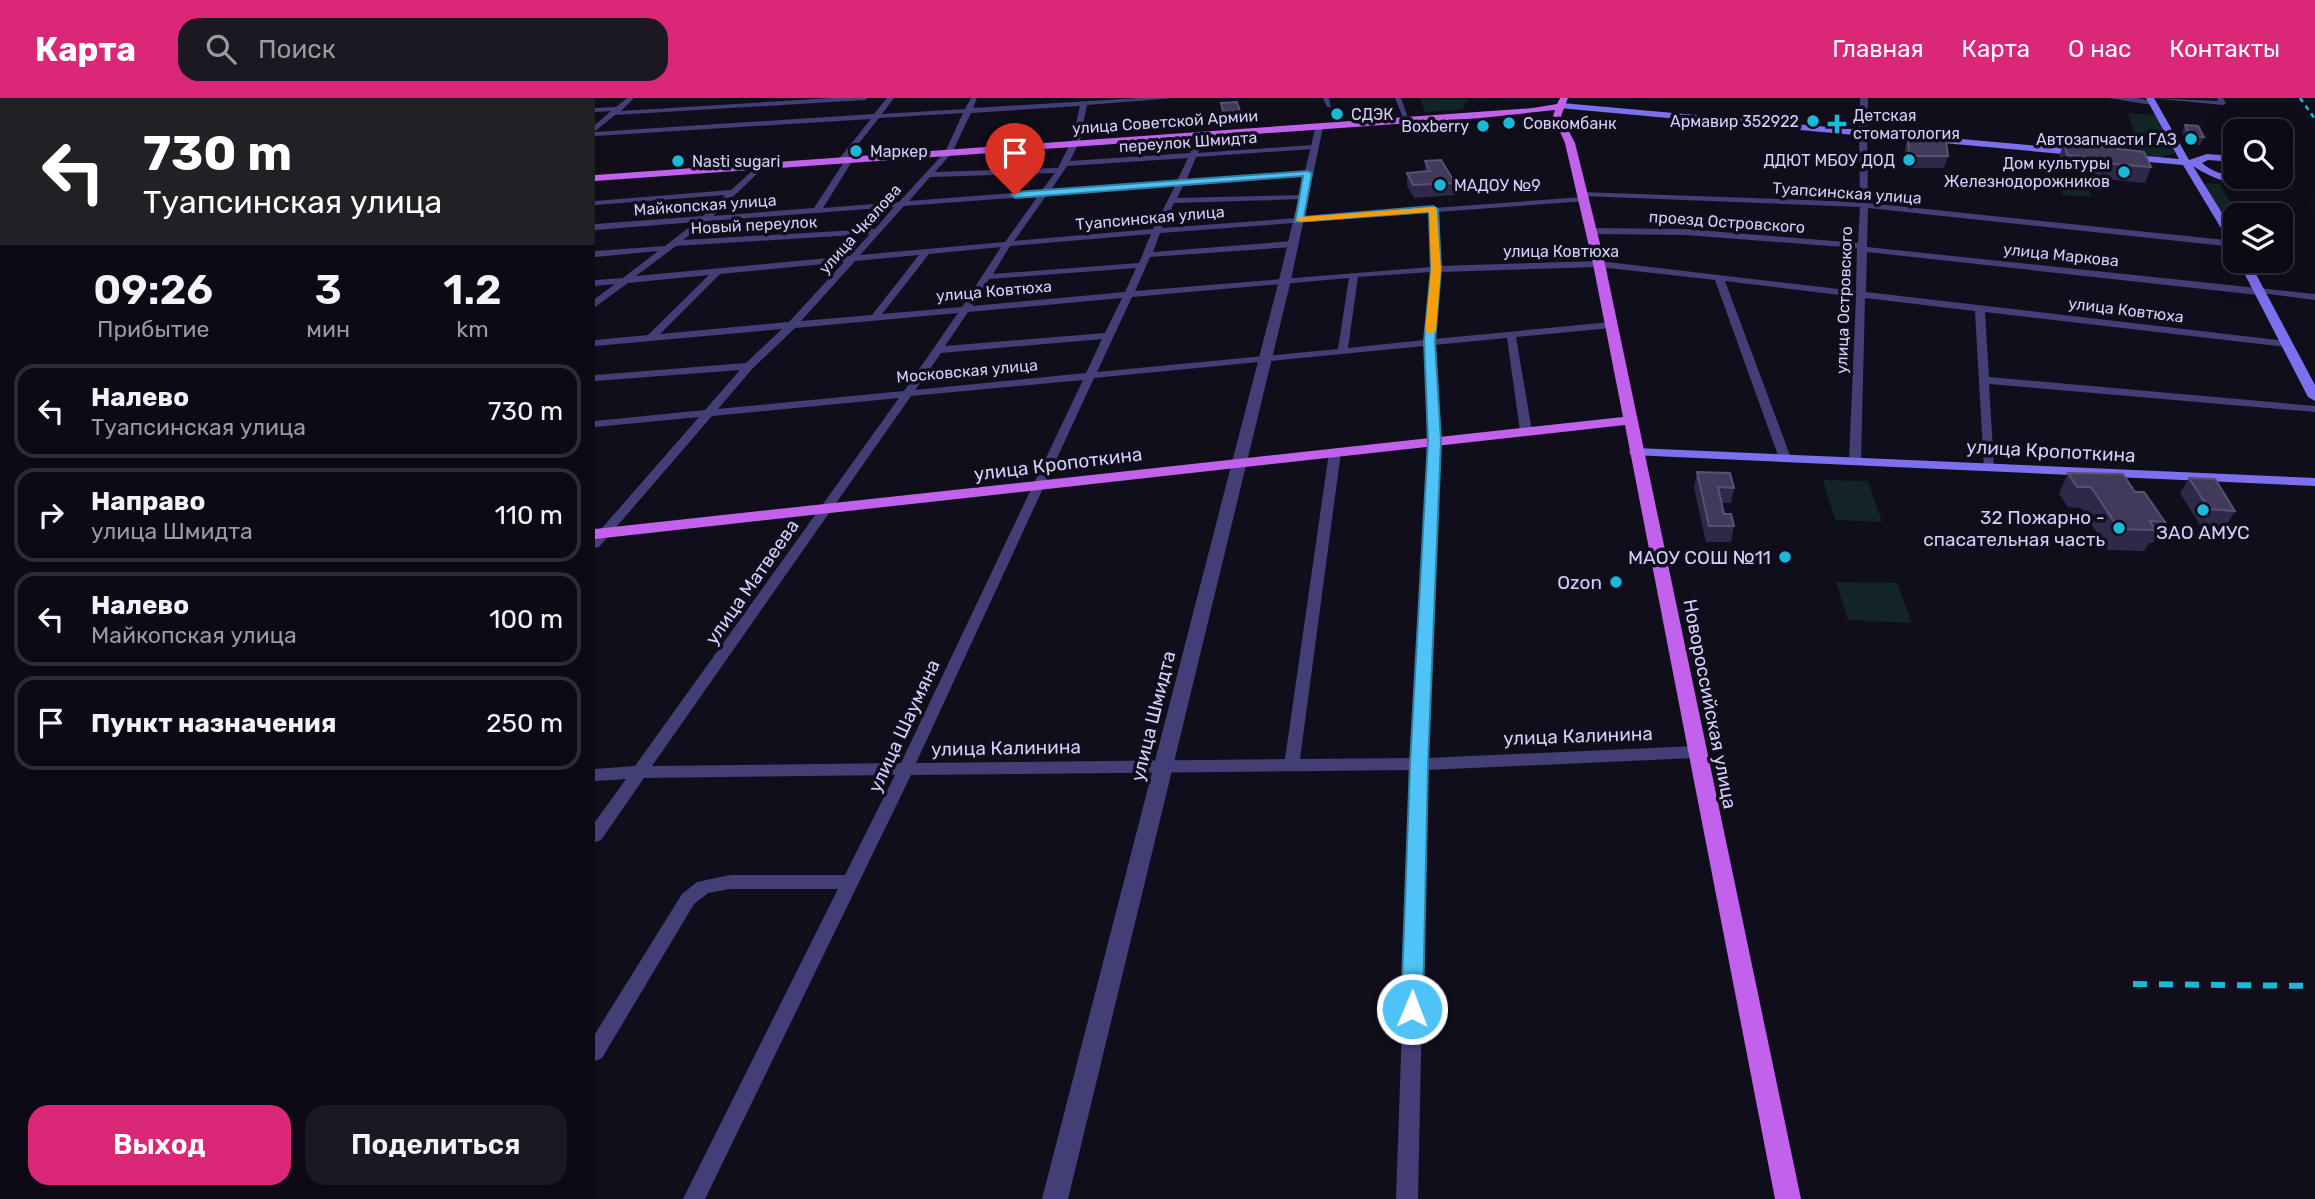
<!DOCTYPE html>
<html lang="ru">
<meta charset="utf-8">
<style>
:root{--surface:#0d0a15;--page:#1b1822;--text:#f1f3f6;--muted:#9a9aa0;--line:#2d2b34;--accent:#db2777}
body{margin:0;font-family:Rubik,sans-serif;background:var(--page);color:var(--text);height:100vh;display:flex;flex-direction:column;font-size:26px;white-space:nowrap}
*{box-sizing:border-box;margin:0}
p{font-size:23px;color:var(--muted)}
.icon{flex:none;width:38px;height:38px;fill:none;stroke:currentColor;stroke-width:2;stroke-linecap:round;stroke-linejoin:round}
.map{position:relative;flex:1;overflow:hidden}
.drawer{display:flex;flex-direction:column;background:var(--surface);width:595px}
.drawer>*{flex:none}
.banner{background:#202124;color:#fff;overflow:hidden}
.tools{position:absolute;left:1628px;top:21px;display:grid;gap:14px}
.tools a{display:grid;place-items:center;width:70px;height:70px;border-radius:14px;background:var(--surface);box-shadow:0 7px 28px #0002,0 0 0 2px var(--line);font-size:35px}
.pin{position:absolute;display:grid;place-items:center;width:60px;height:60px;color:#fff;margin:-72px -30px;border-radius:50% 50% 50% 0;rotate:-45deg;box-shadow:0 0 7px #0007}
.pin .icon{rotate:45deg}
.me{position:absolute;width:77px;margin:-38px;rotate:1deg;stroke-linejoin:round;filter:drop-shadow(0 0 5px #0008)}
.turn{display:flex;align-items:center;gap:24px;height:147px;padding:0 28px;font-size:32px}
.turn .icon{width:91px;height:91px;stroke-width:2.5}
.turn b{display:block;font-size:49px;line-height:60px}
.eta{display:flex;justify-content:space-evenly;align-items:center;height:119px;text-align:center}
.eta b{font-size:42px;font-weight:600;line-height:49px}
.button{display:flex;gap:14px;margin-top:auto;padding:14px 28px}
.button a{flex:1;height:80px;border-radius:21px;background:var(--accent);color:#fff;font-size:28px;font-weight:600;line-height:80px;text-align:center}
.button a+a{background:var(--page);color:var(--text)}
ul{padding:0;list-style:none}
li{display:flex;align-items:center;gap:21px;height:94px;margin:0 14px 10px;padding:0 14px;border:4px solid var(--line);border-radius:21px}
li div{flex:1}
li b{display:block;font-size:26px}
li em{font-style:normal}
header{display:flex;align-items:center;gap:42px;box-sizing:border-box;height:98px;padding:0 35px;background:var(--accent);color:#fff}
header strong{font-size:33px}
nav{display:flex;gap:38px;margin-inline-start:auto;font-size:24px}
.search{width:490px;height:63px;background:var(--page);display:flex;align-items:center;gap:18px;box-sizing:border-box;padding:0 24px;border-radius:21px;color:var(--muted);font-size:26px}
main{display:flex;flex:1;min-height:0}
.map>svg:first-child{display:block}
.green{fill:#122425}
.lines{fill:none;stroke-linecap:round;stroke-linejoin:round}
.minor{fill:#443e76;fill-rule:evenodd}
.tertiary{fill:#443e76;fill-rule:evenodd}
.secondary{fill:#7c70ee;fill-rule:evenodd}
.primary{fill:#c262ec;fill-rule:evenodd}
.rail-far1{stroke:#1ab9da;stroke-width:2.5;stroke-dasharray:5 4.5;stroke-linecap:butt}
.rail{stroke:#1ab9da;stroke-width:6;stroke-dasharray:14 12;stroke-linecap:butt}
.wall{fill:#302848}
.shaded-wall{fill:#1c162f}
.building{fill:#423a5b;stroke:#595174;stroke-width:2}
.route{fill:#4fc3f7;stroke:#337fa1;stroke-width:2}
.slow{fill:#f59e0b}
.poi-dot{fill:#1ab9da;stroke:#110e1c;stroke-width:2.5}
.labels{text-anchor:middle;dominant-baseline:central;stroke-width:7;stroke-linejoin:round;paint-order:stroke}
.far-poi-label{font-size:16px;fill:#d6cef9;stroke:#110e1c;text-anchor:start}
.far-street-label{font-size:16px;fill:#d6cef9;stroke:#110e1c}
.street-label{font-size:19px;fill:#d6cef9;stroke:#110e1c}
.poi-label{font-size:19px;fill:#d6cef9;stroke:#110e1c;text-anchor:end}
</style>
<header>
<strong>Карта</strong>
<div class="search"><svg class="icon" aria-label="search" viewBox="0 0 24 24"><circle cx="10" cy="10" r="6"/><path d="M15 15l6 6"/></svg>Поиск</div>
<nav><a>Главная</a><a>Карта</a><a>О нас</a><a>Контакты</a></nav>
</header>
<main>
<section class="drawer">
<div class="banner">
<div class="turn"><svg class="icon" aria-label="left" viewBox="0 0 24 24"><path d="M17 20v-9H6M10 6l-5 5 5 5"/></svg><div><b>730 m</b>Туапсинская улица</div></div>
</div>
<div class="eta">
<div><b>09:26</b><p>Прибытие</p></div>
<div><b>3</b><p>мин</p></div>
<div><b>1.2</b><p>km</p></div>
</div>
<ul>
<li><svg class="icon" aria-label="left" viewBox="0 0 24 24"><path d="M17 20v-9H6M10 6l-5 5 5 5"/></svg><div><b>Налево</b><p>Туапсинская улица</p></div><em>730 m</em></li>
<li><svg class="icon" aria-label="right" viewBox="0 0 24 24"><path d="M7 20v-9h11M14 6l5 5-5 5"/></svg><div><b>Направо</b><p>улица Шмидта</p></div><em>110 m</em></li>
<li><svg class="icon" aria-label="left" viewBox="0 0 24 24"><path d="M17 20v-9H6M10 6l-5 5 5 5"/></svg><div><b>Налево</b><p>Майкопская улица</p></div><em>100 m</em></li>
<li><svg class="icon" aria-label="arrive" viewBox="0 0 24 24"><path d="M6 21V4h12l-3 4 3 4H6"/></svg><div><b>Пункт назначения</b></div><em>250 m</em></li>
</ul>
<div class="button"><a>Выход</a><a>Поделиться</a></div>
</section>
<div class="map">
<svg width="1720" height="1101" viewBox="0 0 1720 1101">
<rect width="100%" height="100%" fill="#110e1c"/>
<path class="green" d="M 825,0 L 874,1 L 867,12 L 830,14 Z
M 1533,15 L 1560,17 L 1580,55 L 1564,60 L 1546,56 Z
M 1462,79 L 1490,81 L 1497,99 L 1468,97 Z
M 1611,85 L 1624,86 L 1644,117 L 1640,117 L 1640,138 L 1609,86 Z
M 1228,382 L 1273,383 L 1287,424 L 1240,422 Z
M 1241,484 L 1302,485 L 1317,525 L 1253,522 Z"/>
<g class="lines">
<path class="minor" d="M 32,0 L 39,0 L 26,13 L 236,0 L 273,0 L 270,2 L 20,17 L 0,33 L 0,27 L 16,13 L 0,14 L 0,10 L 21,9 Z
M 292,0 L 299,0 L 287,16 L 370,11 L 376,0 L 382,0 L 378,10 L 544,0 L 579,0 L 492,7 L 485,42 L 475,63 L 595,55 L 601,37 L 605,35 L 609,37 L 603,55 L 718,47 L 722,49 L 718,51 L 601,59 L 591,83 L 713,74 L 717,76 L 713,78 L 588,88 L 582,100 L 708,97 L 712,99 L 708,101 L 579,105 L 567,130 L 988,99 L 991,99 L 991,103 L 842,114 L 845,168 L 1004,163 L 1261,193 L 1262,150 L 1090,137 L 996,136 L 992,133 L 996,130 L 1090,131 L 1263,145 L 1265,109 L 987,98 L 983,96 L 987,94 L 1265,104 L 1264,34 L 1268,32 L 1272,34 L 1273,105 L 1640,143 L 1640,149 L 1273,110 L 1272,149 L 1720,196 L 1720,202 L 1667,195 L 1663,197 L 1272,154 L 1271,194 L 1691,243 L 1696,246 L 1691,249 L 1390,214 L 1394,279 L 1720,308 L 1720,314 L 1394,286 L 1399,369 L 1393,372 L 1389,371 L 1380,213 L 1270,200 L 1266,363 L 1260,366 L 1254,363 L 1261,199 L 1130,183 L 1196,360 L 1190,363 L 1184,360 L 1120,182 L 1004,169 L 845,174 L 839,241 L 1016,224 L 1021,227 L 1016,230 L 921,239 L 937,333 L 931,336 L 925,333 L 912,240 L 839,247 L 845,343 L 832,660 L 1101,648 L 1106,650 L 1109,654 L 1106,658 L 1101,660 L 832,672 L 823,1101 L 801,1101 L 816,672 L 316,677 L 110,1101 L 88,1101 L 243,791 L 135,791 L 113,795 L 99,806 L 7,960 L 0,963 L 0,936 L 87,796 L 102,784 L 135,777 L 250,777 L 300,677 L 49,680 L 6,742 L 0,744 L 0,724 L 31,681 L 0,683 L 0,671 L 40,668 L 304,300 L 117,318 L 4,449 L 0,450 L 0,438 L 104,319 L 0,329 L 0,323 L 110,312 L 145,272 L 0,283 L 0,277 L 151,265 L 187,231 L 0,248 L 0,242 L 53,237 L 114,177 L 33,185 L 0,209 L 0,201 L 20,186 L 0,188 L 0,182 L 28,180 L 63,153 L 0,159 L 0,153 L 70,148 L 101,124 L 0,132 L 0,126 L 108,118 L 130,97 L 0,107 L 0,103 L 136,92 L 165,66 L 168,66 L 168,70 L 118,118 L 219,110 L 249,64 L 243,62 L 276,21 L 0,38 L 0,34 L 279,16 ZM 485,8 L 477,42 L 463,70 L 340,74 L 357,55 L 376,15 ZM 368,15 L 350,54 L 304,104 L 228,110 L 258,62 L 252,60 L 284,20 ZM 593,60 L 582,83 L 455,93 L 472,68 ZM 460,75 L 446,93 L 314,103 L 335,79 ZM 580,88 L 558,131 L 419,143 L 451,98 ZM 443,98 L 410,144 L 265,157 L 309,108 ZM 299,109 L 280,131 L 88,142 L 112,123 ZM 834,115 L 836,169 L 540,193 L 555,159 L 698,149 L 702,146 L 698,143 L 558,154 L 565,135 ZM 275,136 L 255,158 L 41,178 L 81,148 ZM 556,136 L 544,165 L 398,176 L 415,148 ZM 406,149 L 367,209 L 287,216 L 334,156 ZM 324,157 L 277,217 L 206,223 L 260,163 ZM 249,164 L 194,224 L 65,236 L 125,176 ZM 541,170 L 530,194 L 377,208 L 394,181 ZM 836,174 L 829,242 L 753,250 L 763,179 ZM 754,180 L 743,251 L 502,274 L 537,199 ZM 527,200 L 510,235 L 350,248 L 373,214 ZM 363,215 L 309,293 L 123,311 L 158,270 L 200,230 ZM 507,241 L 491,275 L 320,292 L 346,255 ZM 829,248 L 833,343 L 817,660 L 705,661 L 746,354 L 740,351 L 734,354 L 690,661 L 321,665 L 499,280 ZM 488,282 L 306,665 L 57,668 L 316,298 Z
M 728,0 L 734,0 L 736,9 L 732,9 Z
M 800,0 L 806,0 L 814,23 L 809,22 Z
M 1556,0 L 1623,3 L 1622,0 L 1628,0 L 1631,5 L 1628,7 Z"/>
<path class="tertiary" d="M 1265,0 L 1273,0 L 1272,34 L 1268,37 L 1264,34 Z
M 1513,0 L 1542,0 L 1561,4 L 1557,7 Z
M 721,27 L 728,29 L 696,182 L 473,1101 L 447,1101 L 684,182 Z"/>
<path class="secondary" d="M 1551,0 L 1559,0 L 1594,62 L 1612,56 L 1640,58 L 1640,64 L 1613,62 L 1607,65 C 1627,82 1650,78 1674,79 C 1650,94 1619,82 1598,68 L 1640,136 L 1640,148 L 1635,145 L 1588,67 L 1531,62 L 1526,59 L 1531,56 L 1584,61 Z
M 967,5 L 1490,52 L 1495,55 L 1490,58 L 964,10 Z
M 1643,163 L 1654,163 L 1720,287 L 1720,303 L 1713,299 Z
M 1041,350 L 1720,380 L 1720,388 L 1036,357 L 1034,354 Z"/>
<path class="primary" d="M 965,0 L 973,0 L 966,18 L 980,45 L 1010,166 L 1206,1101 L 1180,1101 L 1030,327 L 0,441 L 0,431 L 1028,319 L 998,166 L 970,45 L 958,18 L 960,12 L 886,20 L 0,83 L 0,77 L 938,10 L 962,6 Z"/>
<path class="rail-far1" d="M 1705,0 L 1720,21"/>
<path class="rail" d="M 1538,886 L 1720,888"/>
</g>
<path class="wall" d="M 1590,27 L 1609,39 L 1605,47 L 1592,46 L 1587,35 Z
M 1313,39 L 1353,58 L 1349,70 L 1310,70 L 1310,51 Z
M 1469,44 L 1556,69 L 1550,85 L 1502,80 L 1500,76 L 1466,72 L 1464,59 Z
M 830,63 L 860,85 L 860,97 L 819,100 L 812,87 L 812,75 L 830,73 Z
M 1102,374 L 1139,390 L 1136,405 L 1127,405 L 1129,416 L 1139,428 L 1136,444 L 1111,444 L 1099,390 Z
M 1473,375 L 1540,394 L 1570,424 L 1558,445 L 1554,445 L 1549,453 L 1513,452 L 1486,410 L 1473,409 L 1464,396 Z
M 1594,380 L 1640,413 L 1631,428 L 1605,427 L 1585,395 Z"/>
<path class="shaded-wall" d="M 646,16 L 647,28 L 630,29 L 629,18 Z"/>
<path class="building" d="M 642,4 L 646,16 L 629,18 L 626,5 Z
M 1590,27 L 1603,28 L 1609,39 L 1595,38 Z
M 1313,39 L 1351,43 L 1353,58 L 1314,58 Z
M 1469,44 L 1549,54 L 1556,69 L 1507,65 L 1506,61 L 1472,57 Z
M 846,62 L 860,85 L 818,87 L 812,75 L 835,73 L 830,63 Z
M 1102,374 L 1135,375 L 1139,390 L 1123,389 L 1129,416 L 1136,416 L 1139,428 L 1114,428 Z
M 1473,375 L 1528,376 L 1540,394 L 1549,394 L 1570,424 L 1555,423 L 1560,432 L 1524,431 L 1496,389 L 1482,389 Z
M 1594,380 L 1620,381 L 1640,413 L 1614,411 Z"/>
<path class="route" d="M 713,73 L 717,75 L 709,119 L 838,108 L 843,111 L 846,171 L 840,243 L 846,343 L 833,666 L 828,911 L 825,917 L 817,920 L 810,917 L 806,911 L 815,666 L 833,343 L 829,243 L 836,171 L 834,114 L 700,124 L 708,78 L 420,100 L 416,97 L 420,94 Z"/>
<path class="slow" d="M 841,109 L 846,171 L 841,233 L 835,236 L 830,233 L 836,171 L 834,114 L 705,124 L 701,122 L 705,119 Z"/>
<g class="poi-dot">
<circle cx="742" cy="16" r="7"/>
<circle cx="1218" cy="23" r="7"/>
<circle cx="914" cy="25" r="7"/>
<path d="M1238.5 15.5h7v7h7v7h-7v7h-7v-7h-7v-7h7z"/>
<circle cx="888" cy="28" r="7"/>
<circle cx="1596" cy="41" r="7"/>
<circle cx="261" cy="53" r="7"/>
<circle cx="1314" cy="62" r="7"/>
<circle cx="83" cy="63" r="7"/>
<circle cx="1529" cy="74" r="7"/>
<circle cx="845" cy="87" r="7"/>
<circle cx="1608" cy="412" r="7"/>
<circle cx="1524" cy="430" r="7"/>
<circle cx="1190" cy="459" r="7"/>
<circle cx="1021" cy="484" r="7"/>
</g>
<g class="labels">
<g class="far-poi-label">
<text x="756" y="16">СДЭК</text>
<text x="1258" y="17">Детская<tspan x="1258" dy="18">стоматология</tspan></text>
<text x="1204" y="23" text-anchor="end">Армавир 352922</text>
<text x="928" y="25">Совкомбанк</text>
<text x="874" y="28" text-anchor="end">Boxberry</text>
<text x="1582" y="41" text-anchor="end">Автозапчасти ГАЗ</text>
<text x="275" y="53">Маркер</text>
<text x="1300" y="62" text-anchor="end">ДДЮТ МБОУ ДОД</text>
<text x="97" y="63">Nasti sugari</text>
<text x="1515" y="65" text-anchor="end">Дом культуры<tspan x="1515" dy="18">Железнодорожников</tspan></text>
<text x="859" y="87">МАДОУ №9</text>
</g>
<g class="far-street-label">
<text transform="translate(570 24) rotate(-4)">улица Советской Армии</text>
<text transform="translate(593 44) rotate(-4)">переулок Шмидта</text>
<text transform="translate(1252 95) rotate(4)">Туапсинская улица</text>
<text transform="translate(110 107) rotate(-4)">Майкопская улица</text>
<text transform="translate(555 120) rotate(-5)">Туапсинская улица</text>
<text transform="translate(1132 124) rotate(4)">проезд Островского</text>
<text transform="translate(159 127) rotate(-3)">Новый переулок</text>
<text transform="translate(265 131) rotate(-48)">улица Чкалова</text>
<text x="966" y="153">улица Ковтюха</text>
<text transform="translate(1466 157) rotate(6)">улица Маркова</text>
<text transform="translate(399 193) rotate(-5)">улица Ковтюха</text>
<text transform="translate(1249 202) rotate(-88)">улица Островского</text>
<text transform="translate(1531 212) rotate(7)">улица Ковтюха</text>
<text transform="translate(372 273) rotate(-5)">Московская улица</text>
</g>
<g class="street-label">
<text transform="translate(1456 353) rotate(3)">улица Кропоткина</text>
<text transform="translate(463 366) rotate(-7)">улица Кропоткина</text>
<text transform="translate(157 484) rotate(-55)">улица Матвеева</text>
<text transform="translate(1115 606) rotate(79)">Новороссийская улица</text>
<text transform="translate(558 618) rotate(-76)">улица Шмидта</text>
<text transform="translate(309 628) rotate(-65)">улица Шаумяна</text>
<text transform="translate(983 638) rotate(-2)">улица Калинина</text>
<text transform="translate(411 650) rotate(-1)">улица Калинина</text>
</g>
<g class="poi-label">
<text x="1510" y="419">32 Пожарно -<tspan x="1510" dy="22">спасательная часть</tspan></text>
<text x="1608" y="434" text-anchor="middle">ЗАО АМУС</text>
<text x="1176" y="459">МАОУ СОШ №11</text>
<text x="1007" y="484">Ozon</text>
</g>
</g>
</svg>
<div class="tools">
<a><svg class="icon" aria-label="search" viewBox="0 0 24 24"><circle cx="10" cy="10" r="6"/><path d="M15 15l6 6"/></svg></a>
<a><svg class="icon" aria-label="layers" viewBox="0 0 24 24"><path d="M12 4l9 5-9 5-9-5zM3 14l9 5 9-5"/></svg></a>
</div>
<div class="pin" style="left:420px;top:97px;background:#d93025"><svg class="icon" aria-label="arrive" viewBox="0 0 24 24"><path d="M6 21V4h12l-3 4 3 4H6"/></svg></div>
<svg class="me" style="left:817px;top:911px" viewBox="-20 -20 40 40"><circle r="17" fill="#4fc3f7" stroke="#fff" stroke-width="3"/><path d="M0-11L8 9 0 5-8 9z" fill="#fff"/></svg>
</div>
</main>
